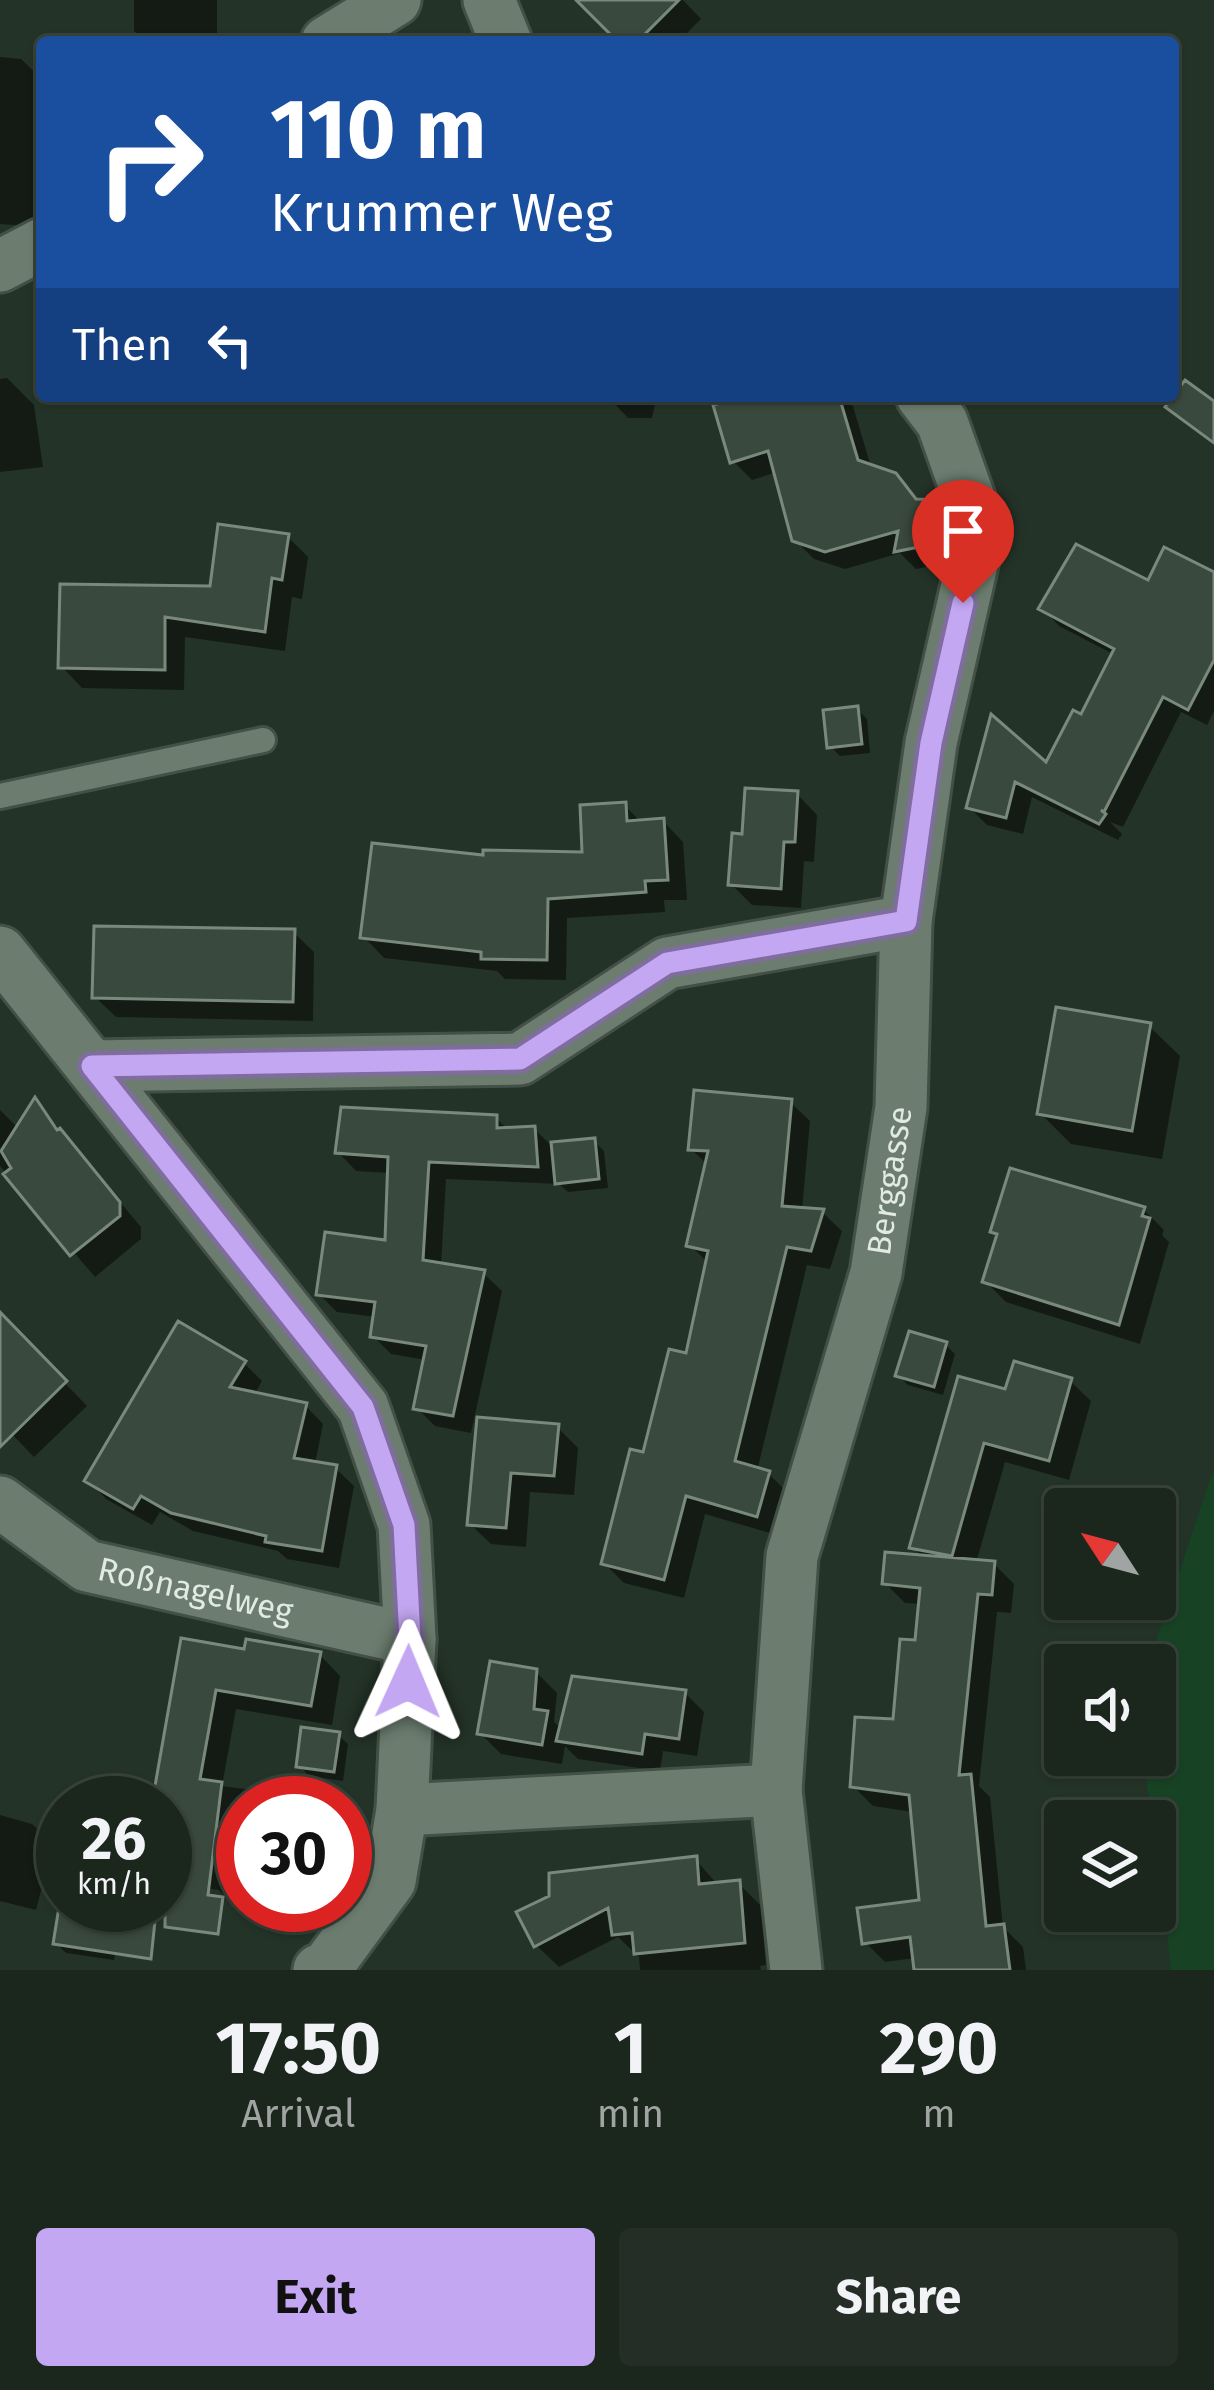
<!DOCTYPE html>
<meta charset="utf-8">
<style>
:root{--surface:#1b261d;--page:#242e26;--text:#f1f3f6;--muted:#a0a5a4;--line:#39433b;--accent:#c3a7f2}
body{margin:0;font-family:"Fira Sans",sans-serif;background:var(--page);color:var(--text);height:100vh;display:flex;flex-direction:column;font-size:45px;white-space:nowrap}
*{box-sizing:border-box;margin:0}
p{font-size:39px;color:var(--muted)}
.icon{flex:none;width:66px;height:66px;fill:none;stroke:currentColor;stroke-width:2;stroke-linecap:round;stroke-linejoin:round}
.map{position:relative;height:1970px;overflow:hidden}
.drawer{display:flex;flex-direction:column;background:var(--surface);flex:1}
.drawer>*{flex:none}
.guide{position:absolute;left:36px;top:36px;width:1143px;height:366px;border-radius:12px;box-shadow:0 3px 9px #0004,0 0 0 3px var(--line);background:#1a4fa0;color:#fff;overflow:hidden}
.needle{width:78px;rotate:306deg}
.fabs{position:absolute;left:1044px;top:1488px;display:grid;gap:24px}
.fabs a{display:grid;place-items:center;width:132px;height:132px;border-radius:12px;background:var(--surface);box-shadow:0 3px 9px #0004,0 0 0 3px var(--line);font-size:60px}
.speed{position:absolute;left:36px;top:1776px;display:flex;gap:24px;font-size:60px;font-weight:700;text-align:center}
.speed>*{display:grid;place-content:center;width:156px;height:156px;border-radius:50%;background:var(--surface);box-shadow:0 3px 9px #0004,0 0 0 3px var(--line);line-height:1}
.speed small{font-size:30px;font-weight:400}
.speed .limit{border:18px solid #d22;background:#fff;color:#111}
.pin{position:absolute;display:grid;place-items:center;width:102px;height:102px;color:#fff;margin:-123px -51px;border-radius:50% 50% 50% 0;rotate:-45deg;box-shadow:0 0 12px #0007}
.pin .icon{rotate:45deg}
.me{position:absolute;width:132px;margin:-66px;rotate:1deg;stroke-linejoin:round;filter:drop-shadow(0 0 9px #0008)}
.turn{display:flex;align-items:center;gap:42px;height:252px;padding:0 36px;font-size:54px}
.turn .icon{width:156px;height:156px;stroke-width:2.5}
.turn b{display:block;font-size:84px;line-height:102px}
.then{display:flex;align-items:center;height:114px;padding:0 36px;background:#0003;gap:24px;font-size:45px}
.eta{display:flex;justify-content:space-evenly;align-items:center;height:204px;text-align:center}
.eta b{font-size:72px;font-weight:700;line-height:84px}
.cta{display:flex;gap:24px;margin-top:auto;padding:24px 36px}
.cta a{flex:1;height:138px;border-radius:12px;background:var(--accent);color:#111;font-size:48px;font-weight:700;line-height:138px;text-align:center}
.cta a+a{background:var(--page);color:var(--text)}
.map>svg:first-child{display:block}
.green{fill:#174324}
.shadow{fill:#0007}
.building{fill:#3a493d;stroke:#798a7c;stroke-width:3}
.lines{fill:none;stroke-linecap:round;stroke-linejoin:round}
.lane-casing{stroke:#435046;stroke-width:30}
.street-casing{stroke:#435046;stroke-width:57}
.lane{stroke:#6c7d6f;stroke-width:24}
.street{stroke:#6c7d6f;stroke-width:51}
.route-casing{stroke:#7f6d9d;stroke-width:30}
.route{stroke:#c3a7f2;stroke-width:21}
.labels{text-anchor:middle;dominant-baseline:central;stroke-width:12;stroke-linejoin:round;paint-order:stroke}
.street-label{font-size:33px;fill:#e1eae3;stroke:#1a291d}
</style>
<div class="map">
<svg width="1214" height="1970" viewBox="0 0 1214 1970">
<rect width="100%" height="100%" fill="#243327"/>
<path class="green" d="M 1214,1468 L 1214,1970 L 1171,1970 L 1155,1821 L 1152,1821 L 1143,1755 L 1155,1755 L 1155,1665 L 1148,1665 Z"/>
<path class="shadow" d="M 134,0 L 217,0 L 217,42 L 146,42 L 134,31 Z
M 584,0 L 683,0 L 701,19 L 678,42 L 622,42 Z
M 0,57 L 21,59 L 42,79 L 39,227 L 0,224 Z
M 7,378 L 34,405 L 43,467 L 0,472 L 0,379 Z
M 657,396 L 652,418 L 628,418 L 607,396 Z
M 751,396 L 843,396 L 853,406 L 871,467 L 894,475 L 919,502 L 937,503 L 955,522 L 952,562 L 916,569 L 900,553 L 845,569 L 814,559 L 794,539 L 777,472 L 752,480 L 733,461 Z
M 287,536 L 308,557 L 302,599 L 292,597 L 285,651 L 185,637 L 184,690 L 82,688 L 62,667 L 213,590 Z
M 1214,575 L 1214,711 L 1207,725 L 1181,712 L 1123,827 L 1110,822 L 1122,834 L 1118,840 L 1032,797 L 1023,834 L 987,825 L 969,807 L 993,719 L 1047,766 L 1082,718 L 1115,655 L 1059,626 L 1042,608 Z
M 857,709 L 867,719 L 870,753 L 840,756 L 830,746 Z
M 797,794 L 817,815 L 814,862 L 804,861 L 801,908 L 752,905 L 731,884 L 745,837 Z
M 624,805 L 642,823 L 663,821 L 683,842 L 687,900 L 664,900 L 665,912 L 567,918 L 566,980 L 505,979 L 497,971 L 384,958 L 364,937 L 486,858 L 586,855 Z
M 293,932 L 314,952 L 313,1021 L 116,1017 L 95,997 Z
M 1149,1026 L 1180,1056 L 1162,1159 L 1071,1144 L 1040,1113 Z
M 36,1102 L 141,1227 L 141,1239 L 95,1277 L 0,1166 L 0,1110 L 19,1129 Z
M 790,1102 L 810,1121 L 802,1211 L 822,1212 L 842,1231 L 830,1269 L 807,1265 L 757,1471 L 769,1474 L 789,1494 L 777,1535 L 705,1514 L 684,1598 L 624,1583 L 604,1563 L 689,1356 L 709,1264 L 690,1245 L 708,1165 L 691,1149 Z
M 496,1118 L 508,1130 L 534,1129 L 551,1145 L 594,1141 L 604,1151 L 608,1188 L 568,1192 L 559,1184 L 446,1179 L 441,1266 L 483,1273 L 502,1291 L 471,1433 L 435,1426 L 417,1408 L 426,1360 L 391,1354 L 373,1336 L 376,1317 L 337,1312 L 319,1294 L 387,1243 L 390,1173 L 356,1171 L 338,1152 Z
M 1143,1209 L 1164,1230 L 1162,1235 L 1169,1242 L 1140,1344 L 1006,1302 L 986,1282 L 999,1237 L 993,1231 Z
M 0,1316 L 87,1406 L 34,1457 L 0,1422 Z
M 945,1344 L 955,1354 L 943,1395 L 908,1385 L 898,1375 Z
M 244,1363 L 262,1381 L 254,1395 L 305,1405 L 323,1424 L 315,1464 L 335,1468 L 354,1486 L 339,1568 L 287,1559 L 278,1551 L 193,1531 L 160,1512 L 152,1525 L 106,1499 L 88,1480 Z
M 1070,1381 L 1091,1401 L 1069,1480 L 1005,1462 L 976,1563 L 994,1564 L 1014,1584 L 1011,1613 L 997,1612 L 979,1786 L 990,1797 L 1003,1927 L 1023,1947 L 1026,1970 L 917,1970 L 915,1958 L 885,1962 L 865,1942 L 922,1903 L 913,1812 L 873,1806 L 853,1786 L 895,1722 L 918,1644 L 922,1604 L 905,1603 L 885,1583 L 923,1558 L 913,1547 L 1007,1393 Z
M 480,1421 L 557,1427 L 578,1448 L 574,1495 L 530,1492 L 526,1547 L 491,1544 L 470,1524 Z
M 183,1641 L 247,1652 L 320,1655 L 340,1676 L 332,1725 L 236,1709 L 222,1786 L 314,1798 L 319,1803 L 243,1803 L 243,1903 L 231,1902 L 219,1890 L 165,1883 L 165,1803 L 131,1803 L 133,1781 L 159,1783 Z
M 536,1672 L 557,1693 L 554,1722 L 562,1729 L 685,1693 L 704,1712 L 697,1756 L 663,1751 L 660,1771 L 578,1759 L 565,1746 L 562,1764 L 501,1754 L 480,1733 Z
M 338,1735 L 348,1744 L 343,1781 L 309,1776 L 300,1766 Z
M 0,1815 L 32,1824 L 53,1844 L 36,1910 L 0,1901 Z
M 695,1859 L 718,1885 L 738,1883 L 761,1906 L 766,1965 L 760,1966 L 761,1970 L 640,1970 L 639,1957 L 618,1937 L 559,1967 L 536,1945 Z
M 255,1905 L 301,1905 L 301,1911 Z
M 120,1928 L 114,1960 L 66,1953 L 56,1943 Z"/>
<path class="building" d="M 576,0 L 679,0 L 637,42 L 618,42 Z
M 1185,380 L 1214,401 L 1214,443 L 1165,407 Z
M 746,396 L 839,396 L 858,460 L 896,473 L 916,499 L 938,500 L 934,544 L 894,552 L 898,531 L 825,552 L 792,541 L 768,451 L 730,463 L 713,405 Z
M 218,524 L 289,534 L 282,580 L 272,578 L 265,632 L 165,617 L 165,670 L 58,668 L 60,584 L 210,586 Z
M 1076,544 L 1148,580 L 1164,547 L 1214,572 L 1214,660 L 1188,710 L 1163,697 L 1104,812 L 1101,810 L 1106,814 L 1099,824 L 1015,782 L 1006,818 L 966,808 L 991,714 L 1046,762 L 1073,710 L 1081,714 L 1114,649 L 1038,609 Z
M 858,706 L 862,744 L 827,748 L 823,710 Z
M 745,788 L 798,791 L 795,842 L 784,842 L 781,889 L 728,885 L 732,833 L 742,834 Z
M 626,802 L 627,821 L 664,818 L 668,880 L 645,881 L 646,892 L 548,899 L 547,960 L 481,959 L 481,952 L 360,938 L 372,843 L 483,855 L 483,850 L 582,852 L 580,805 Z
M 94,926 L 295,929 L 293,1002 L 92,998 Z
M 1056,1007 L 1151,1023 L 1132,1131 L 1037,1114 Z
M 694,1090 L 792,1099 L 782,1206 L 824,1209 L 811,1251 L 787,1247 L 735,1461 L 770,1471 L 757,1517 L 686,1496 L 664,1580 L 601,1564 L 630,1449 L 643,1452 L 669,1349 L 686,1353 L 708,1251 L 686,1246 L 708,1151 L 688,1150 Z
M 35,1097 L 57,1130 L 60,1128 L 120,1202 L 120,1216 L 70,1256 L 3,1174 L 11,1168 L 1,1151 Z
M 341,1107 L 497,1115 L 497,1128 L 535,1126 L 538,1167 L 429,1162 L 423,1260 L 485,1270 L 453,1416 L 413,1409 L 426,1346 L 370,1337 L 375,1302 L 316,1295 L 325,1232 L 385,1240 L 388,1157 L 335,1153 Z
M 595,1138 L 599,1179 L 555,1184 L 551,1142 Z
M 1010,1168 L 1145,1207 L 1142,1216 L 1150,1218 L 1119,1325 L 982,1282 L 997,1234 L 990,1232 Z
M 0,1312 L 67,1381 L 0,1447 Z
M 178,1321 L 246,1361 L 230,1387 L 307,1403 L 294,1458 L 337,1465 L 322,1551 L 265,1542 L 266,1536 L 171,1513 L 141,1496 L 133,1509 L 84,1481 Z
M 909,1331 L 947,1342 L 934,1387 L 895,1376 Z
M 1014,1361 L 1072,1378 L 1049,1461 L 984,1443 L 952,1556 L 909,1548 L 958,1376 L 1005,1389 Z
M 477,1417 L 559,1424 L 554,1476 L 511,1473 L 506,1528 L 467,1525 Z
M 885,1552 L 995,1561 L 992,1595 L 978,1594 L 959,1775 L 971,1774 L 986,1926 L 1004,1924 L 1010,1970 L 914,1970 L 910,1937 L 862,1944 L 857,1908 L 919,1900 L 909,1795 L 850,1787 L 855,1717 L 893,1719 L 900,1639 L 915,1640 L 920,1588 L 882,1584 Z
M 181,1638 L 244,1649 L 246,1639 L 321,1652 L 311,1706 L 216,1690 L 200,1779 L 222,1782 L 208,1895 L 223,1897 L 218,1934 L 165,1927 L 165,1803 L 152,1803 Z
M 490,1661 L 537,1669 L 534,1709 L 548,1711 L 542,1745 L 477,1734 Z
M 572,1676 L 686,1690 L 679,1739 L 645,1734 L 642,1754 L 556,1741 Z
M 301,1727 L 340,1732 L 334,1772 L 296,1767 Z
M 697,1856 L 699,1884 L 740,1880 L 745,1943 L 634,1954 L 632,1933 L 612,1935 L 608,1908 L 534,1947 L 516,1912 L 549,1896 L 549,1873 Z
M 59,1907 L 155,1921 L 151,1959 L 53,1944 Z"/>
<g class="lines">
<defs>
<path id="lane" d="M 0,796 L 263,740"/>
<g id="street">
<path d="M 489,0 L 506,42"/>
<path d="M 327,42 L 395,0"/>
<path d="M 0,266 L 42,244"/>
<path d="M 0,952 L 363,1407 L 404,1525 L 410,1639 L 402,1810 L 390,1881 L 326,1968 L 319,1970"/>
<path d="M 91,1066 L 520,1059 L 667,963 L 906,921"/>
<path id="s1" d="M 0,1502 L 87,1566 L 410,1639"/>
<path d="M 402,1810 L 776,1790"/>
<path id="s2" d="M 796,1970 L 776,1790 L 792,1556 L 876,1273 L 901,1107 L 906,921 L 931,743 L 980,529 L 942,422 L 922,396"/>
</g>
</defs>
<use href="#lane" class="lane-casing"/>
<use href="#street" class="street-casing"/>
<use href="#lane" class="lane"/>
<use href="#street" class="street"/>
</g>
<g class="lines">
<defs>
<path id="route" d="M 408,1682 L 410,1639 L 404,1525 L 363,1407 L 92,1066 L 520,1059 L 667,963 L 906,921 L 931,743 L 963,603"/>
</defs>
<use href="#route" class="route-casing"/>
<use href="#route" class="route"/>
</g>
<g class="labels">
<g class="street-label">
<text stroke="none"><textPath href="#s2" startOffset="804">Berggasse</textPath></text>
<text stroke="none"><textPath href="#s1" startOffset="219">Roßnagelweg</textPath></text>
</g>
</g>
</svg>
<div class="fabs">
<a><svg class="needle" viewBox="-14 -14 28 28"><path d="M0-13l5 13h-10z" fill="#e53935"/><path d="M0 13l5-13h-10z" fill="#a0a5a4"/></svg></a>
<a><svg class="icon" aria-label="sound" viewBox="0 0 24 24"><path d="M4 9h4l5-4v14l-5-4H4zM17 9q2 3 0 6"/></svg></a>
<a><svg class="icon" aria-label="layers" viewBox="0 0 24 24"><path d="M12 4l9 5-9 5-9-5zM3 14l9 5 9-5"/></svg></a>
</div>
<div class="speed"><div>26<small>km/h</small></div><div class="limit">30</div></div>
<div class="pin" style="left:963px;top:603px;background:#d93025"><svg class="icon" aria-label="arrive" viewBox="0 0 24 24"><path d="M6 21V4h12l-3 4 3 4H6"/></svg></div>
<svg class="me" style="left:408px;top:1682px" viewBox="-20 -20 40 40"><path d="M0-17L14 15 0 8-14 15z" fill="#c3a7f2" stroke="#fff" stroke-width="4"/></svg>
<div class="guide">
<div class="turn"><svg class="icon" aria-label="right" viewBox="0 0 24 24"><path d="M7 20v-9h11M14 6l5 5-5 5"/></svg><div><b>110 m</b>Krummer Weg</div></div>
<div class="then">Then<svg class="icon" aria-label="left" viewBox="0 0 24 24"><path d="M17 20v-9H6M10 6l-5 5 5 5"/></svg></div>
</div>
</div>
<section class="drawer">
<div class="eta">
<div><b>17:50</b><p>Arrival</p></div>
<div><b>1</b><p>min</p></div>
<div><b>290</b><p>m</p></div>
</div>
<div class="cta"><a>Exit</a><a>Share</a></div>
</section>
